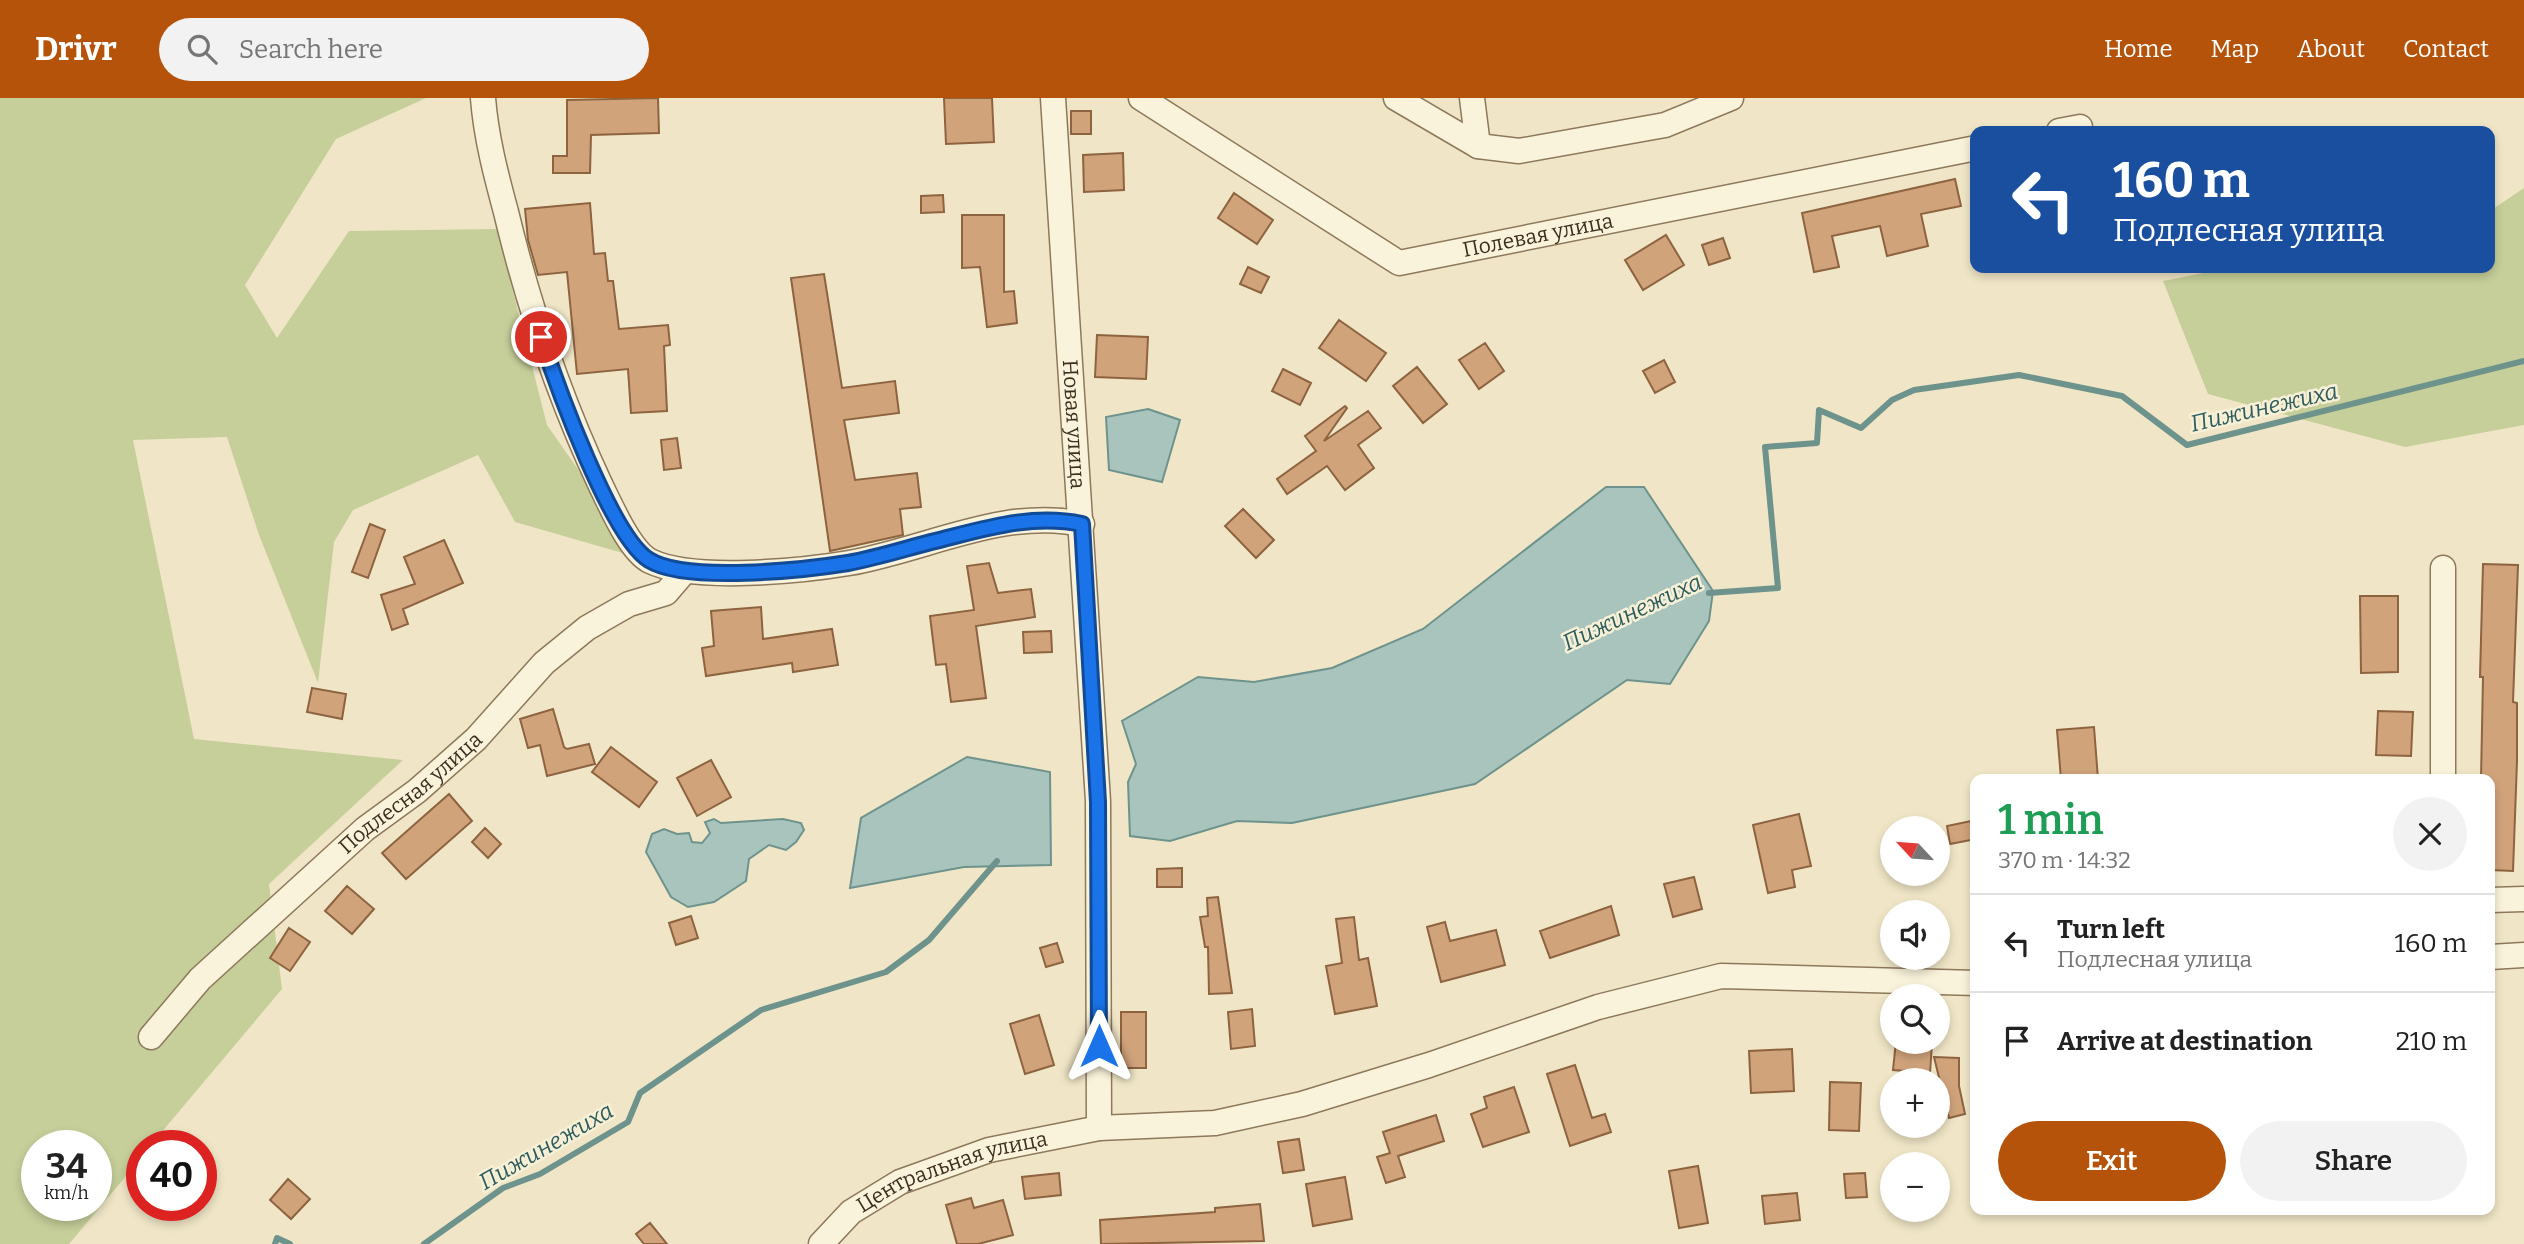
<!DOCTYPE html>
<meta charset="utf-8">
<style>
:root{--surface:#fff;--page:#f2f2f2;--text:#222;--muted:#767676;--line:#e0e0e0;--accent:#b45309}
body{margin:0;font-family:Bitter,serif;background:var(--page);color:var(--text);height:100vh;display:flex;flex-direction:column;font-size:26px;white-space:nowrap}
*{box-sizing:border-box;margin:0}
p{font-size:23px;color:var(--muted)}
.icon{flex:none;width:38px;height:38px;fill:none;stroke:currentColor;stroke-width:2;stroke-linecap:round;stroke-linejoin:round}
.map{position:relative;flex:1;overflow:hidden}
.details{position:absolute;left:1970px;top:676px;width:525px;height:441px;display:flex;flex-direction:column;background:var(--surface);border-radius:14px;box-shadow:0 4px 10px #0003}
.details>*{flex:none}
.top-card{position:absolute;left:1970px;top:28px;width:525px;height:147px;border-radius:14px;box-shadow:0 4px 10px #0003;background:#1a4fa0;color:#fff;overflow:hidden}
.needle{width:46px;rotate:296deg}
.tools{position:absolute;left:1880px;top:718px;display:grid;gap:14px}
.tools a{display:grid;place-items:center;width:70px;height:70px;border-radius:50%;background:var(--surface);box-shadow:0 4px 10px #0003;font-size:35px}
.speed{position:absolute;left:21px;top:1032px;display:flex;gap:14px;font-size:35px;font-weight:700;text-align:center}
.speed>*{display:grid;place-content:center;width:91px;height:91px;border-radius:50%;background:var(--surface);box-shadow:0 4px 10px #0003;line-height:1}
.speed small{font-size:18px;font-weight:400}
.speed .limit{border:10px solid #d22;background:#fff;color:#111}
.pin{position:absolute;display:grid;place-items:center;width:60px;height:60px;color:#fff;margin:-30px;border:4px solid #fff;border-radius:50%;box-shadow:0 2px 7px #0007}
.me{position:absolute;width:77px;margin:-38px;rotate:0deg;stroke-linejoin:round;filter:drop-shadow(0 0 5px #0008)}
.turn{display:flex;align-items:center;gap:24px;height:147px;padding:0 28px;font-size:32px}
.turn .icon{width:91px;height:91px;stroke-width:2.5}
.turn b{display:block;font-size:49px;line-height:60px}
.round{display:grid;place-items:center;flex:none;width:74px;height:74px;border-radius:37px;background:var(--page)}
.overview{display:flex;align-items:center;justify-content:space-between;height:119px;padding:0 28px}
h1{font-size:42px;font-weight:600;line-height:52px;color:#1e9e55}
.cta{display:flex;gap:14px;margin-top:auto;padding:14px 28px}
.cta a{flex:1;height:80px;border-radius:42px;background:var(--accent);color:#fff;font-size:28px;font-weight:600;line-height:80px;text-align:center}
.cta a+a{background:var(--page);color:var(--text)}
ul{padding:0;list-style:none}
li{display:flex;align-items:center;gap:21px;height:98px;padding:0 28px;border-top:2px solid var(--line)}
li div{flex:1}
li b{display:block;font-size:26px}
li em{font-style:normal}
header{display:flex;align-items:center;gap:42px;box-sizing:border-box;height:98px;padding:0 35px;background:var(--accent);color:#fff}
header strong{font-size:33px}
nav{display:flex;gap:38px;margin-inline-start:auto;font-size:24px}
.search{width:490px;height:63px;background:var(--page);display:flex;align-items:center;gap:18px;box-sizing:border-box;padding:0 24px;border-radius:38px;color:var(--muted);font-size:26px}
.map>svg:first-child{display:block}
.green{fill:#c6cf9a;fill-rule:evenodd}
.water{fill:#a8c4bd;stroke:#6e938c;stroke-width:2}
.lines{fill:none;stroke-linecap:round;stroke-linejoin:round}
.stream{stroke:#6e938c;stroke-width:6}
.building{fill:#d0a37b;stroke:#8d6340;stroke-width:2}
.minor-casing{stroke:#8d785b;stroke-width:27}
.minor{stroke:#faf3db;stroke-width:24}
.route-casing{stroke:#114b97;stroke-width:18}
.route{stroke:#1a73e8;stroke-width:12}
.labels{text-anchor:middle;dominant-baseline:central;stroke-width:5;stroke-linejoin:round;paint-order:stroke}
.street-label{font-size:21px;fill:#3d2f1f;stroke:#f7f0d7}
.water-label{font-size:23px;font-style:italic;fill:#2e5d5d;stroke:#f7f0d7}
</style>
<header>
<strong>Drivr</strong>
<div class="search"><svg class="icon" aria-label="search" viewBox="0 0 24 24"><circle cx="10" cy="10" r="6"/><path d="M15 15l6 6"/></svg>Search here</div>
<nav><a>Home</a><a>Map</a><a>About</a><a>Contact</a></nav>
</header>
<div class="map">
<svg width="2524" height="1146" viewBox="0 0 2524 1146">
<rect width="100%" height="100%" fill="#f0e6c7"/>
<path class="green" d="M 0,0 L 426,0 L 336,41 L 245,187 L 277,240 L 349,133 L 497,131 L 547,327 L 640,460 L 515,424 L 478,357 L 353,412 L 334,444 L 318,585 L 259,437 L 227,339 L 133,342 L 194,641 L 403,662 L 269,786 L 282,891 L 150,1048 L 142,1048 L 142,1059 L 69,1146 L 0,1146 ZM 37,1048 L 96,1048 L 96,1108 L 37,1108 Z
M 2524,90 L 2524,327 L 2405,349 L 2208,296 L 2163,183 L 2229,170 L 2490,170 L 2490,113 Z"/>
<path class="water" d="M 1148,311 L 1180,322 L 1162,384 L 1109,372 L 1106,319 Z
M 1606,389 L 1644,389 L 1713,493 L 1709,523 L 1670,586 L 1627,582 L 1475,686 L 1292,725 L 1237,723 L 1170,743 L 1130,738 L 1128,684 L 1136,666 L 1122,623 L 1198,579 L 1254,584 L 1332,570 L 1423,531 Z
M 967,659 L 1050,674 L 1051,767 L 964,769 L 850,790 L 861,720 Z
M 714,721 L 721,725 L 783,721 L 801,725 L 804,732 L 796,744 L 786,752 L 769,747 L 749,761 L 746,783 L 714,804 L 688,809 L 671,799 L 646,754 L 652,736 L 664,731 L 677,736 L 689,735 L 692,744 L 702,745 L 710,735 L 705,724 Z"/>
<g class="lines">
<path class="stream" d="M 1709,495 L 1778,490 L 1765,349 L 1817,345 L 1819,312 L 1861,330 L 1892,302 L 1914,292 L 2019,277 L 2122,298 L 2187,347 L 2524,263
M 275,1146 L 277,1140 L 290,1146
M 424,1146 L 503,1090 L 540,1076 L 628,1024 L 640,995 L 761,912 L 886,874 L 929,842 L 997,763"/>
</g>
<path class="building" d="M 658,0 L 659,35 L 591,37 L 590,75 L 553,75 L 553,58 L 567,58 L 567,2 Z
M 944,0 L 992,0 L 994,44 L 946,46 Z
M 1071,13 L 1091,13 L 1091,36 L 1071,36 Z
M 1123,55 L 1124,92 L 1084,94 L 1083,57 Z
M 1955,81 L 1961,108 L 1921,116 L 1928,148 L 1887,158 L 1880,128 L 1832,138 L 1839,169 L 1814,174 L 1802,115 Z
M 1234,95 L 1273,122 L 1257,146 L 1218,120 Z
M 943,97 L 944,114 L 921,115 L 921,98 Z
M 590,105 L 594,156 L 605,155 L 608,183 L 613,183 L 619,231 L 668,227 L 670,247 L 664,248 L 667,313 L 631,315 L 628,271 L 577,276 L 567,174 L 538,177 L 528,142 L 525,111 Z
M 962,117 L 1004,117 L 1004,194 L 1014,193 L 1017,225 L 987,229 L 980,169 L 962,170 Z
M 1666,137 L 1684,167 L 1643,192 L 1625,162 Z
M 1723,140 L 1730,160 L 1709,167 L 1702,147 Z
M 1248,169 L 1269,179 L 1261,195 L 1240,186 Z
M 824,176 L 842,290 L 895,283 L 899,315 L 844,322 L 855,382 L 917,375 L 921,409 L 900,411 L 903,437 L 830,453 L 791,180 Z
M 1339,222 L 1386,255 L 1366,283 L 1319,250 Z
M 1097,237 L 1148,239 L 1146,281 L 1095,279 Z
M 1485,245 L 1504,273 L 1479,291 L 1459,262 Z
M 1664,262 L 1675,284 L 1655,295 L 1643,273 Z
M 1417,269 L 1447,306 L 1423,325 L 1393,288 Z
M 1283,271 L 1311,285 L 1300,307 L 1272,293 Z
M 1345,308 L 1347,310 L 1324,343 L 1368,313 L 1381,330 L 1358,347 L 1374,370 L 1345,392 L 1327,368 L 1287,396 L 1277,381 L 1316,353 L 1305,338 Z
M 677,340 L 681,370 L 664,372 L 661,342 Z
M 1243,411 L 1274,442 L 1256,460 L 1225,428 Z
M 370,426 L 385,432 L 368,480 L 352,474 Z
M 444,442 L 463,485 L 403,511 L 408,526 L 392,532 L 381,497 L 415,486 L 404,459 Z
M 989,465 L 998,495 L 1031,491 L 1035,519 L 976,528 L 986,600 L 951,604 L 946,566 L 936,567 L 930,518 L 974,512 L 967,468 Z
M 2483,466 L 2518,467 L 2513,604 L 2517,605 L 2517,663 L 2513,773 L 2490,772 L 2490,681 L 2481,681 L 2483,579 L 2480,579 Z
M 2360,498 L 2398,498 L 2398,574 L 2361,575 Z
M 761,509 L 763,541 L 832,531 L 838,567 L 793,574 L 792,565 L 706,578 L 702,550 L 714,548 L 711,513 Z
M 1051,533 L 1052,554 L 1024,555 L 1023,534 Z
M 312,590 L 346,596 L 342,621 L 307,614 Z
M 553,611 L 564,649 L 567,651 L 589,646 L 595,666 L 547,678 L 540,647 L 528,650 L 520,621 Z
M 2378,613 L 2413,614 L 2411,658 L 2376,657 Z
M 2094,629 L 2098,681 L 2061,681 L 2057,632 Z
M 611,649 L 657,684 L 639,709 L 592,674 Z
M 711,662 L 731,699 L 697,718 L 677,680 Z
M 449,696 L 472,723 L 406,781 L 382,755 Z
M 1799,716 L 1811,768 L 1792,772 L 1795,789 L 1768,795 L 1753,727 Z
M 1976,722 L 1976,741 L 1950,746 L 1947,728 Z
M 485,730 L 501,746 L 488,760 L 472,744 Z
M 1182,770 L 1182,789 L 1157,789 L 1157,771 Z
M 1694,779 L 1702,811 L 1673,819 L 1664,786 Z
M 347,788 L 374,811 L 352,836 L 325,813 Z
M 1218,799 L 1232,895 L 1209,896 L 1208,849 L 1205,849 L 1200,819 L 1208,818 L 1207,800 Z
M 1611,808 L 1619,837 L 1550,860 L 1540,833 Z
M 691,818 L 698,840 L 676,847 L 669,825 Z
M 1354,819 L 1359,862 L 1368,860 L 1377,908 L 1335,916 L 1326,868 L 1342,865 L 1336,821 Z
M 1445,824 L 1450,843 L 1496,832 L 1505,867 L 1441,884 L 1427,829 Z
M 289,830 L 310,844 L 290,873 L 270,860 Z
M 1057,845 L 1063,864 L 1046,869 L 1040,850 Z
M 1252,911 L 1255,948 L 1231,951 L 1228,914 Z
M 1121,914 L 1146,914 L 1146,970 L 1121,970 Z
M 1039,917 L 1054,967 L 1025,976 L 1010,926 Z
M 1896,943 L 1932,946 L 1930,975 L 1893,972 Z
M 1792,951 L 1794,993 L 1751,995 L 1749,953 Z
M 1934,959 L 1959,960 L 1959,988 L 1965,1016 L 1949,1020 Z
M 1575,967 L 1592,1020 L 1605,1016 L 1611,1034 L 1570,1048 L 1547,976 Z
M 1830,984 L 1861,985 L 1859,1033 L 1829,1032 Z
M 1514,989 L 1529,1034 L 1483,1049 L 1471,1016 L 1487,1010 L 1484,999 Z
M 1436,1017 L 1444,1043 L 1398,1058 L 1405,1079 L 1386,1085 L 1377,1059 L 1390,1055 L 1383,1034 Z
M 1299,1041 L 1304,1072 L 1283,1075 L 1278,1044 Z
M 1698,1068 L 1708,1125 L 1679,1130 L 1669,1073 Z
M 1059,1075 L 1061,1097 L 1025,1101 L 1022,1079 Z
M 1865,1075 L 1867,1099 L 1846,1100 L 1844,1076 Z
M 1345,1079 L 1352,1121 L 1313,1128 L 1306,1086 Z
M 288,1081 L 310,1101 L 291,1121 L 270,1102 Z
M 1797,1095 L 1800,1122 L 1765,1126 L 1762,1098 Z
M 971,1100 L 974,1110 L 1003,1102 L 1013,1137 L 978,1146 L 957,1146 L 946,1107 Z
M 1260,1106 L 1264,1143 L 1101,1146 L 1100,1122 L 1215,1114 L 1215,1110 Z
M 650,1125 L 667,1146 L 644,1146 L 636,1136 Z"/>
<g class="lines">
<defs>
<g id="minor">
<path d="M 483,0 C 486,39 496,77 506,114 C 529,210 559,299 601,388 C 611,408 630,453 650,463 C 693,484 801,473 849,465 C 925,452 1004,409 1082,426"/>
<path id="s1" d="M 1053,0 L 1098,703 L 1099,1030"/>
<path id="s2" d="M 1141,0 L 1399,165 L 1976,50"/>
<path d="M 1396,0 L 1478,48 L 1519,53 L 1665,27 L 1731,0"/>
<path d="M 1472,0 L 1478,48"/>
<path d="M 2059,33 L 2080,29"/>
<path d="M 2443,470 L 2443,681"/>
<path d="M 2490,802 L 2524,801"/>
<path d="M 2490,859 L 2524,857"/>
<path id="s3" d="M 151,939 L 200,881 L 365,731 L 417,693 L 476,641 L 544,565 L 587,530 L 629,506 L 666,495 L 684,474"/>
<path id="s4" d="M 821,1146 L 851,1114 L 900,1084 L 989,1052 L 1099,1030 L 1215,1025 L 1302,1006 L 1429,967 L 1598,909 L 1721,878 L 1976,885"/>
</g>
</defs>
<use href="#minor" class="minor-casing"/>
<use href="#minor" class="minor"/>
</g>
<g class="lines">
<defs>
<path id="route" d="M 541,239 C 556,285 611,439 649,462 C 686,485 804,472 848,465 C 876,460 904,451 931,444 C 981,432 1030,415 1082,426 L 1098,704 L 1099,948"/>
</defs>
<use href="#route" class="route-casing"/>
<use href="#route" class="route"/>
</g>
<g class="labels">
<g class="street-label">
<text stroke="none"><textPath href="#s2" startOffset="448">Полевая улица</textPath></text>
<text stroke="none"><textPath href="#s1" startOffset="327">Новая улица</textPath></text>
<text stroke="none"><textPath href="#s3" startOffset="357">Подлесная улица</textPath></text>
<text stroke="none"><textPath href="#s4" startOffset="154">Центральная улица</textPath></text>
</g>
<g class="water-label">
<text transform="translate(2264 309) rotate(-13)">Пижинежиха</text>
<text transform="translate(1632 514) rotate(-25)">Пижинежиха</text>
<text transform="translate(546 1048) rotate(-30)">Пижинежиха</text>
</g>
</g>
</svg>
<div class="tools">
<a><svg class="needle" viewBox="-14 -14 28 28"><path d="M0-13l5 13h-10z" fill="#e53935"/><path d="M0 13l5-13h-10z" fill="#767676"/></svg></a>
<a><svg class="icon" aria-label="sound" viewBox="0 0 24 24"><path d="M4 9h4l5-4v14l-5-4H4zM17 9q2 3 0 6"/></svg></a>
<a><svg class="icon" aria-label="search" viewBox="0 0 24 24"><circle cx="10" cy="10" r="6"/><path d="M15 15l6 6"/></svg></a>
<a>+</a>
<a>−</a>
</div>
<div class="speed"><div>34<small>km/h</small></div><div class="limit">40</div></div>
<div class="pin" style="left:541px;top:239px;background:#d93025"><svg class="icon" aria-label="arrive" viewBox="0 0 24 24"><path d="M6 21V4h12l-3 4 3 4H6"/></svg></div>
<svg class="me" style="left:1099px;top:948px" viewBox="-20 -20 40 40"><path d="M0-17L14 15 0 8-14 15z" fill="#1a73e8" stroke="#fff" stroke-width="4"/></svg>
<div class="top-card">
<div class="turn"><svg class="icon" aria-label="left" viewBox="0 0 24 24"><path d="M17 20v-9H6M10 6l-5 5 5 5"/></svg><div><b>160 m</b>Подлесная улица</div></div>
</div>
<section class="details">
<div class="overview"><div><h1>1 min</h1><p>370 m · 14:32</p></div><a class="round"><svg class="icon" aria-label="close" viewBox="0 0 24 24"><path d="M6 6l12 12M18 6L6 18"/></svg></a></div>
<ul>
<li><svg class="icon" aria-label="left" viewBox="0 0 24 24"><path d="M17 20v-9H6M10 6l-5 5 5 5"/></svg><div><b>Turn left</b><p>Подлесная улица</p></div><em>160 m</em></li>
<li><svg class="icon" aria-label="arrive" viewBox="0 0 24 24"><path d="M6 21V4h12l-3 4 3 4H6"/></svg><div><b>Arrive at destination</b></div><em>210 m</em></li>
</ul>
<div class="cta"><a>Exit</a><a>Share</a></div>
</section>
</div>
